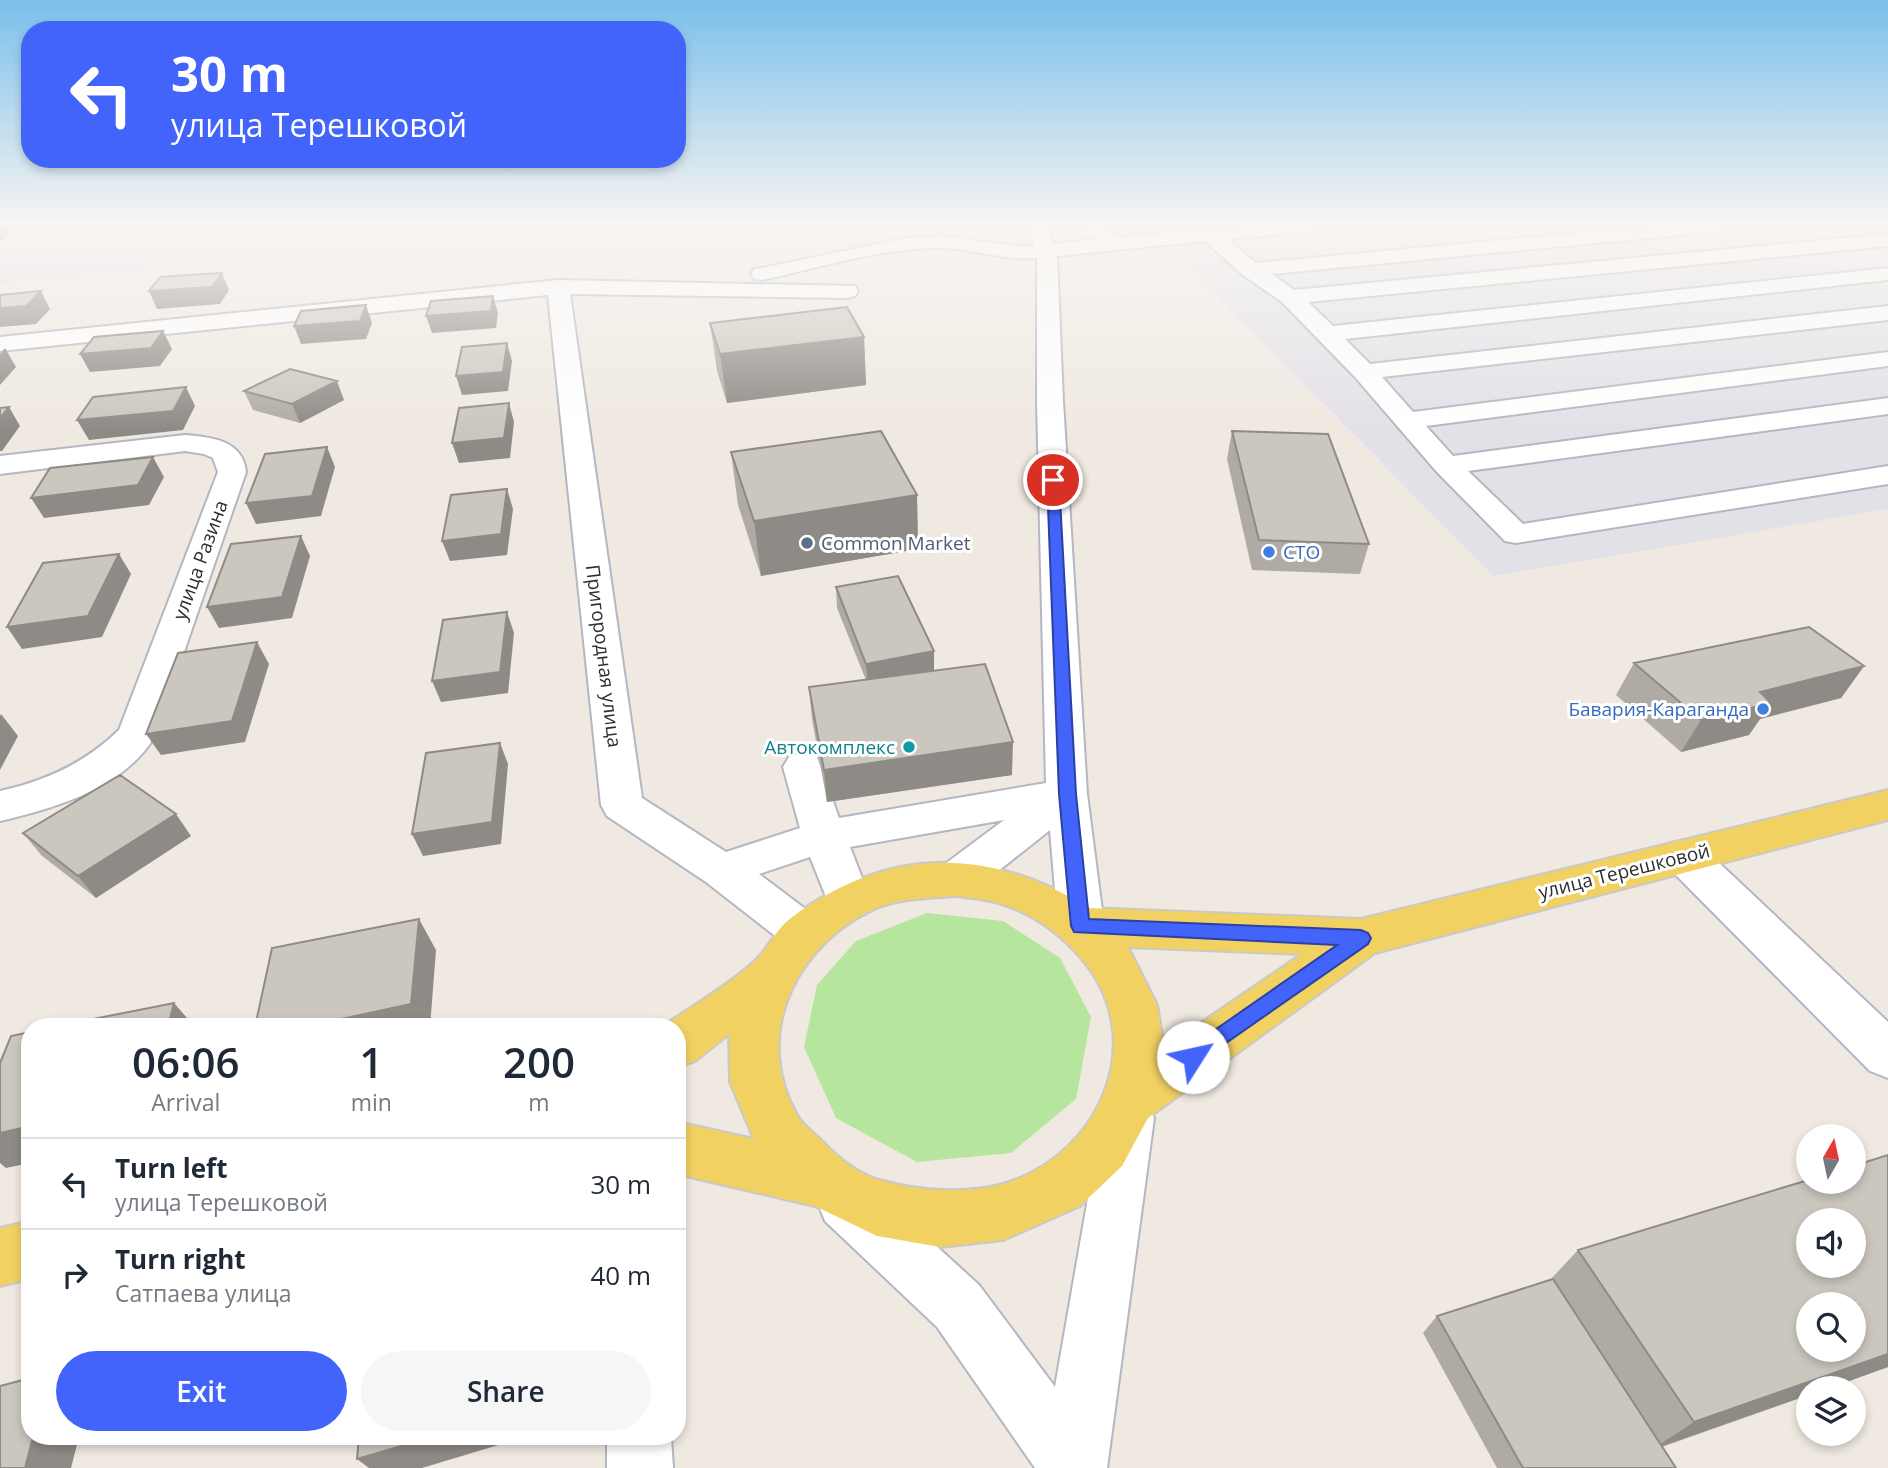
<!DOCTYPE html>
<meta charset="utf-8">
<style>
:root{--surface:#fff;--page:#f6f6f7;--text:#1f2937;--muted:#747a83;--line:#e0e1e3;--accent:#4264fb}
body{margin:0;font-family:"Open Sans",sans-serif;background:var(--page);color:var(--text);height:100vh;display:flex;flex-direction:column;font-size:26px;white-space:nowrap}
*{box-sizing:border-box;margin:0}
p{font-size:23px;color:var(--muted)}
.icon{flex:none;width:38px;height:38px;fill:none;stroke:currentColor;stroke-width:2;stroke-linecap:round;stroke-linejoin:round}
.map{position:relative;flex:1;overflow:hidden}
.details{position:absolute;left:21px;top:1018px;width:665px;height:427px;display:flex;flex-direction:column;background:var(--surface);border-radius:28px;box-shadow:0 4px 10px #0003}
.details>*{flex:none}
.top-card{position:absolute;left:21px;top:21px;width:665px;height:147px;border-radius:28px;box-shadow:0 4px 10px #0003;background:#4264fb;color:#fff;overflow:hidden}
.needle{width:46px;rotate:9deg}
.buttons{position:absolute;left:1796px;top:1124px;display:grid;gap:14px}
.buttons a{display:grid;place-items:center;width:70px;height:70px;border-radius:50%;background:var(--surface);box-shadow:0 4px 10px #0003;font-size:35px}
.pin{position:absolute;display:grid;place-items:center;width:60px;height:60px;color:#fff;margin:-30px;border:4px solid #fff;border-radius:50%;box-shadow:0 2px 7px #0007}
.me{position:absolute;width:77px;margin:-38px;rotate:55deg;stroke-linejoin:round;filter:drop-shadow(0 0 5px #0008)}
.turn{display:flex;align-items:center;gap:24px;height:147px;padding:0 35px;font-size:32px}
.turn .icon{width:91px;height:91px;stroke-width:2.5}
.turn b{display:block;font-size:49px;line-height:60px}
.eta{display:flex;justify-content:space-evenly;align-items:center;height:119px;text-align:center}
.eta b{font-size:42px;font-weight:600;line-height:49px}
.cta{display:flex;gap:14px;margin-top:auto;padding:14px 35px}
.cta a{flex:1;height:80px;border-radius:42px;background:var(--accent);color:#fff;font-size:28px;font-weight:600;line-height:80px;text-align:center}
.cta a+a{background:var(--page);color:var(--text)}
ul{padding:0;list-style:none}
li{display:flex;align-items:center;gap:21px;height:91px;padding:0 35px;border-top:2px solid var(--line)}
li div{flex:1}
li b{display:block;font-size:26px}
li em{font-style:normal}
.map>svg:first-child{display:block}
.industrial{fill:#e3e1e8}
.green{fill:#b6e59e}
.lines{fill:none;stroke-linecap:round;stroke-linejoin:round}
.minor-casing{stroke:#b4b7c1;stroke-width:4}
.major-casing{stroke:#c9c9c9;stroke-width:4}
.minor{fill:#fff;fill-rule:evenodd}
.major{fill:#f2d163;fill-rule:evenodd}
.wall{fill:#afaba4}
.shaded-wall{fill:#8e8b86}
.building{fill:#cbc7bf;stroke:#8e8b86;stroke-width:2;fill-rule:evenodd}
.route{fill:#4264fb;stroke:#2b41a3;stroke-width:2}
.service-dot{fill:#5c6f8a;stroke:#fff;stroke-width:2.5}
.shop-dot{fill:#3f7fe0;stroke:#fff;stroke-width:2.5}
.culture-dot{fill:#0f9aa8;stroke:#fff;stroke-width:2.5}
.labels{text-anchor:middle;dominant-baseline:central;stroke-width:6;stroke-linejoin:round;paint-order:stroke}
.service-label{font-size:19px;fill:#4e5e75;stroke:#fff;text-anchor:start}
.shop-label{font-size:19px;fill:#366cbe;stroke:#fff;text-anchor:start}
.street-label{font-size:19px;fill:#2e2e2e;stroke:#fff}
.culture-label{font-size:19px;fill:#0d838f;stroke:#fff;text-anchor:end}
</style>
<div class="map">
<svg width="1888" height="1468" viewBox="0 0 1888 1468">
<rect width="100%" height="100%" fill="#efe9e1"/>
<path class="industrial" d="M 0,225 L 519,225 L 519,238 L 0,284 Z
M 1059,225 L 1888,225 L 1888,509 L 1494,576 L 1176,255 L 1098,262 Z"/>
<path class="green" d="M 927,913 L 1003,921 L 1060,958 L 1091,1017 L 1076,1099 L 1011,1153 L 917,1162 L 836,1118 L 804,1047 L 817,985 L 856,941 Z"/>
<g class="lines">
<defs>
<path id="minor" d="M 1027,225 L 1047,225 L 1053,244 L 1097,239 L 1086,230 L 1094,225 L 1103,226 L 1121,237 L 1255,225 L 1327,225 L 1317,231 L 1227,239 L 1256,263 L 1664,225 L 1732,225 L 1722,231 L 1272,274 L 1294,290 L 1888,234 L 1888,246 L 1308,302 L 1333,326 L 1888,268 L 1888,280 L 1345,339 L 1370,364 L 1888,306 L 1888,320 L 1382,377 L 1413,412 L 1888,352 L 1888,366 L 1426,426 L 1453,456 L 1888,398 L 1888,414 L 1468,471 L 1523,524 L 1888,466 L 1888,484 L 1516,543 L 1505,541 L 1436,471 L 1355,377 L 1282,302 L 1243,275 L 1205,241 L 1057,256 L 1063,401 L 1087,794 L 1104,926 L 1097,939 L 1081,944 L 1065,939 L 1058,926 L 1050,830 L 973,891 L 957,896 L 941,891 L 935,879 L 941,867 L 1004,820 L 850,847 L 871,901 L 865,914 L 849,919 L 833,914 L 810,857 L 759,874 L 820,920 L 827,933 L 820,946 L 804,952 L 788,946 L 706,882 L 607,816 L 601,805 L 548,295 L 0,351 L 0,337 L 558,280 L 855,286 L 858,291 L 855,296 L 847,298 L 570,294 L 642,798 L 726,852 L 800,828 L 783,767 L 789,757 L 803,753 L 817,757 L 839,818 L 1046,783 L 1037,401 L 1037,258 C 1005,261 974,249 941,248 C 884,247 819,268 762,280 L 754,279 L 751,274 L 754,269 L 762,268 L 906,238 L 943,236 L 1023,247 L 1034,246 Z
M 185,435 C 211,437 243,440 246,472 L 155,736 C 124,788 56,808 0,821 L 0,791 C 46,781 85,763 119,730 L 218,472 L 213,458 L 204,454 L 185,451 L 0,474 L 0,456 Z
M 1684,840 L 1699,844 L 1888,1022 L 1888,1078 L 1870,1071 L 1669,868 L 1662,856 L 1669,844 Z
M 1128,1093 L 1147,1101 L 1154,1118 L 1107,1468 L 1035,1468 L 937,1327 L 825,1221 L 817,1201 L 825,1181 L 845,1173 L 865,1181 L 979,1285 L 1055,1387 L 1102,1118 L 1109,1101 Z
M 607,1437 L 671,1437 L 673,1468 L 607,1468 Z"/>
<path id="major" d="M 1888,790 L 1888,820 L 1375,953 L 1148,1118 L 1122,1166 L 1080,1206 L 1003,1240 L 940,1247 L 877,1236 L 815,1206 L 677,1174 L 677,1122 L 754,1139 L 730,1082 L 729,1034 L 695,1061 L 677,1067 L 677,1027 L 662,1027 C 692,1006 726,987 754,962 C 768,949 776,929 791,918 C 887,846 989,846 1089,908 L 1361,919 ZM 957,896 C 971,898 986,899 999,903 C 1031,913 1059,932 1081,958 C 1151,1039 1101,1155 1003,1184 C 968,1194 918,1191 883,1181 C 859,1175 839,1159 822,1141 C 814,1133 802,1125 797,1115 C 754,1039 791,954 864,914 C 893,898 926,898 957,896 ZM 1128,947 L 1302,954 L 1164,1048 L 1157,1005 Z
M 30,1221 L 30,1279 L 0,1286 L 0,1228 Z"/>
</defs>
<use href="#minor" class="minor-casing"/>
<use href="#major" class="major-casing"/>
<use href="#minor" class="minor"/>
<use href="#major" class="major"/>
</g>
<path class="wall" d="M 710,323 L 864,337 L 866,385 L 727,403 L 717,371 Z
M 244,391 L 344,400 L 300,423 L 253,410 Z
M 1232,431 L 1369,544 L 1360,574 L 1252,570 L 1227,459 Z
M 731,452 L 917,495 L 918,549 L 761,576 L 738,505 Z
M 836,587 L 934,671 L 1012,775 L 827,802 L 812,719 L 809,687 L 866,680 L 837,608 Z
M 1634,663 L 1864,666 L 1841,698 L 1760,719 L 1749,735 L 1681,752 L 1616,695 Z
M 23,833 L 191,836 L 96,898 L 41,855 Z
M 1578,1250 L 1888,1367 L 1662,1447 L 1676,1468 L 1497,1468 L 1423,1333 L 1437,1316 L 1551,1279 Z"/>
<path class="shaded-wall" d="M 0,225 L 17,225 L 2,240 L 0,240 Z
M 222,273 L 229,290 L 220,304 L 157,309 L 149,291 Z
M 41,291 L 50,309 L 36,324 L 0,327 L 0,308 Z
M 493,296 L 498,313 L 496,328 L 432,333 L 426,316 Z
M 366,305 L 372,323 L 366,339 L 301,344 L 294,326 Z
M 163,331 L 172,349 L 160,366 L 90,372 L 80,354 Z
M 864,337 L 866,385 L 727,403 L 720,354 Z
M 507,343 L 512,361 L 508,391 L 462,395 L 456,376 Z
M 5,348 L 16,367 L 0,385 L 0,354 Z
M 337,381 L 344,400 L 300,423 L 292,404 Z
M 186,387 L 195,406 L 183,430 L 89,440 L 77,420 Z
M 509,403 L 514,422 L 510,458 L 459,463 L 452,443 Z
M 9,407 L 20,426 L 2,451 L 0,451 L 0,418 Z
M 327,447 L 335,467 L 321,516 L 256,524 L 246,503 Z
M 153,457 L 164,477 L 149,505 L 44,518 L 31,498 Z
M 507,489 L 513,509 L 507,555 L 450,561 L 442,541 Z
M 917,495 L 918,549 L 761,576 L 754,521 Z
M 301,536 L 310,556 L 292,618 L 219,628 L 207,607 Z
M 119,554 L 131,574 L 102,637 L 22,649 L 7,627 Z
M 507,612 L 514,633 L 508,693 L 441,702 L 432,681 Z
M 257,642 L 269,664 L 245,742 L 161,755 L 146,734 Z
M 934,651 L 934,673 L 868,685 L 866,664 Z
M 1864,666 L 1841,698 L 1760,719 L 1749,735 L 1681,752 L 1701,720 L 1760,692 Z
M 1,714 L 18,736 L 0,770 L 0,716 Z
M 1013,742 L 1012,775 L 827,802 L 824,770 Z
M 500,743 L 508,764 L 501,844 L 423,856 L 412,834 Z
M 176,814 L 191,836 L 96,898 L 78,876 Z
M 419,919 L 436,950 L 430,1027 L 304,1027 Z
M 174,1003 L 195,1027 L 168,1027 Z
M 30,1126 L 30,1163 L 6,1168 L 0,1163 L 0,1133 Z
M 1888,1354 L 1888,1367 L 1830,1388 L 1808,1388 L 1808,1395 L 1651,1450 L 1694,1422 Z
M 33,1437 L 79,1437 L 71,1468 L 25,1468 Z
M 432,1437 L 522,1437 L 522,1438 L 422,1468 L 369,1468 L 357,1459 Z"/>
<path class="building" d="M 222,273 L 212,287 L 149,291 L 160,277 Z
M 41,291 L 26,306 L 0,308 L 0,295 Z
M 493,296 L 491,311 L 426,316 L 431,301 Z
M 366,305 L 360,321 L 294,326 L 301,311 Z
M 847,307 L 864,337 L 720,354 L 710,323 Z
M 163,331 L 151,348 L 80,354 L 94,337 Z
M 507,343 L 503,372 L 456,376 L 462,347 Z
M 290,369 L 337,381 L 292,404 L 244,391 Z
M 186,387 L 173,411 L 77,420 L 93,397 Z
M 509,403 L 504,438 L 452,443 L 459,408 Z
M 9,407 L 0,418 L 0,408 Z
M 881,431 L 917,495 L 754,521 L 731,452 Z
M 1232,431 L 1328,434 L 1369,544 L 1259,540 Z
M 327,447 L 312,496 L 246,503 L 265,454 Z
M 153,457 L 138,485 L 31,498 L 50,468 Z
M 507,489 L 501,534 L 442,541 L 451,495 Z
M 301,536 L 282,597 L 207,607 L 231,544 Z
M 119,554 L 88,616 L 7,627 L 43,563 Z
M 898,576 L 934,651 L 866,664 L 836,587 Z
M 507,612 L 500,672 L 432,681 L 443,620 Z
M 1809,627 L 1864,666 L 1760,692 L 1771,703 L 1701,720 L 1634,663 Z
M 257,642 L 232,721 L 146,734 L 178,653 Z
M 985,664 L 1013,742 L 824,770 L 809,687 Z
M 500,743 L 492,822 L 412,834 L 426,753 Z
M 120,775 L 176,814 L 78,876 L 23,833 Z
M 419,919 L 411,1004 L 304,1027 L 255,1027 L 272,948 Z
M 174,1003 L 168,1027 L 53,1027 Z
M 30,1032 L 30,1126 L 0,1133 L 0,1063 L 11,1036 Z
M 1888,1155 L 1888,1354 L 1694,1422 L 1578,1250 L 1808,1180 L 1808,1181 L 1853,1181 L 1853,1166 ZM 1808,1220 L 1853,1220 L 1853,1265 L 1808,1265 ZM 1808,1304 L 1853,1304 L 1853,1349 L 1808,1349 Z
M 1553,1279 L 1676,1468 L 1523,1468 L 1437,1316 Z
M 30,1378 L 30,1437 L 33,1437 L 25,1468 L 0,1468 L 0,1386 Z
M 359,1437 L 432,1437 L 357,1459 Z"/>
<linearGradient id="sky" x2="0" y2="1"><stop stop-color="#7abfeb"/><stop offset="0.52" stop-color="#f8f5f2"/><stop offset="1" stop-color="#f8f5f2" stop-opacity="0"/></linearGradient>
<rect width="1888" height="430" fill="url(#sky)"/>
<path class="route" d="M 1053,476 L 1059,480 L 1076,794 L 1089,919 L 1361,930 L 1368,933 L 1371,938 L 1368,944 L 1193,1066 L 1186,1063 L 1183,1057 L 1186,1050 L 1337,945 L 1074,932 L 1071,926 L 1059,794 L 1047,480 Z"/>
<circle class="service-dot" cx="807" cy="543" r="7"/>
<g class="shop-dot">
<circle cx="1269" cy="552" r="7"/>
<circle cx="1763" cy="709" r="7"/>
</g>
<circle class="culture-dot" cx="909" cy="747" r="7"/>
<g class="labels">
<g class="service-label">
<text x="821" y="543">Common Market</text>
</g>
<g class="shop-label">
<text x="1283" y="552">СТО</text>
<text x="1749" y="709" text-anchor="end">Бавария-Караганда</text>
</g>
<g class="street-label">
<text transform="translate(200 560) rotate(-70)">улица Разина</text>
<text transform="translate(604 656) rotate(83)">Пригородная улица</text>
<text transform="translate(1624 871) rotate(-14)">улица Терешковой</text>
</g>
<g class="culture-label">
<text x="895" y="747">Автокомплекс</text>
</g>
</g>
</svg>
<div class="buttons">
<a><svg class="needle" viewBox="-14 -14 28 28"><path d="M0-13l5 13h-10z" fill="#e53935"/><path d="M0 13l5-13h-10z" fill="#747a83"/></svg></a>
<a><svg class="icon" aria-label="sound" viewBox="0 0 24 24"><path d="M4 9h4l5-4v14l-5-4H4zM17 9q2 3 0 6"/></svg></a>
<a><svg class="icon" aria-label="search" viewBox="0 0 24 24"><circle cx="10" cy="10" r="6"/><path d="M15 15l6 6"/></svg></a>
<a><svg class="icon" aria-label="layers" viewBox="0 0 24 24"><path d="M12 4l9 5-9 5-9-5zM3 14l9 5 9-5"/></svg></a>
</div>
<div class="pin" style="left:1053px;top:480px;background:#d93025"><svg class="icon" aria-label="arrive" viewBox="0 0 24 24"><path d="M6 21V4h12l-3 4 3 4H6"/></svg></div>
<svg class="me" style="left:1193px;top:1057px" viewBox="-20 -20 40 40"><circle r="19" fill="#fff"/><path d="M0-13L10 11 0 6-10 11z" fill="#4264fb"/></svg>
<div class="top-card">
<div class="turn"><svg class="icon" aria-label="left" viewBox="0 0 24 24"><path d="M17 20v-9H6M10 6l-5 5 5 5"/></svg><div><b>30 m</b>улица Терешковой</div></div>
</div>
<section class="details">
<div class="eta">
<div><b>06:06</b><p>Arrival</p></div>
<div><b>1</b><p>min</p></div>
<div><b>200</b><p>m</p></div>
</div>
<ul>
<li><svg class="icon" aria-label="left" viewBox="0 0 24 24"><path d="M17 20v-9H6M10 6l-5 5 5 5"/></svg><div><b>Turn left</b><p>улица Терешковой</p></div><em>30 m</em></li>
<li><svg class="icon" aria-label="right" viewBox="0 0 24 24"><path d="M7 20v-9h11M14 6l5 5-5 5"/></svg><div><b>Turn right</b><p>Сатпаева улица</p></div><em>40 m</em></li>
</ul>
<div class="cta"><a>Exit</a><a>Share</a></div>
</section>
</div>
